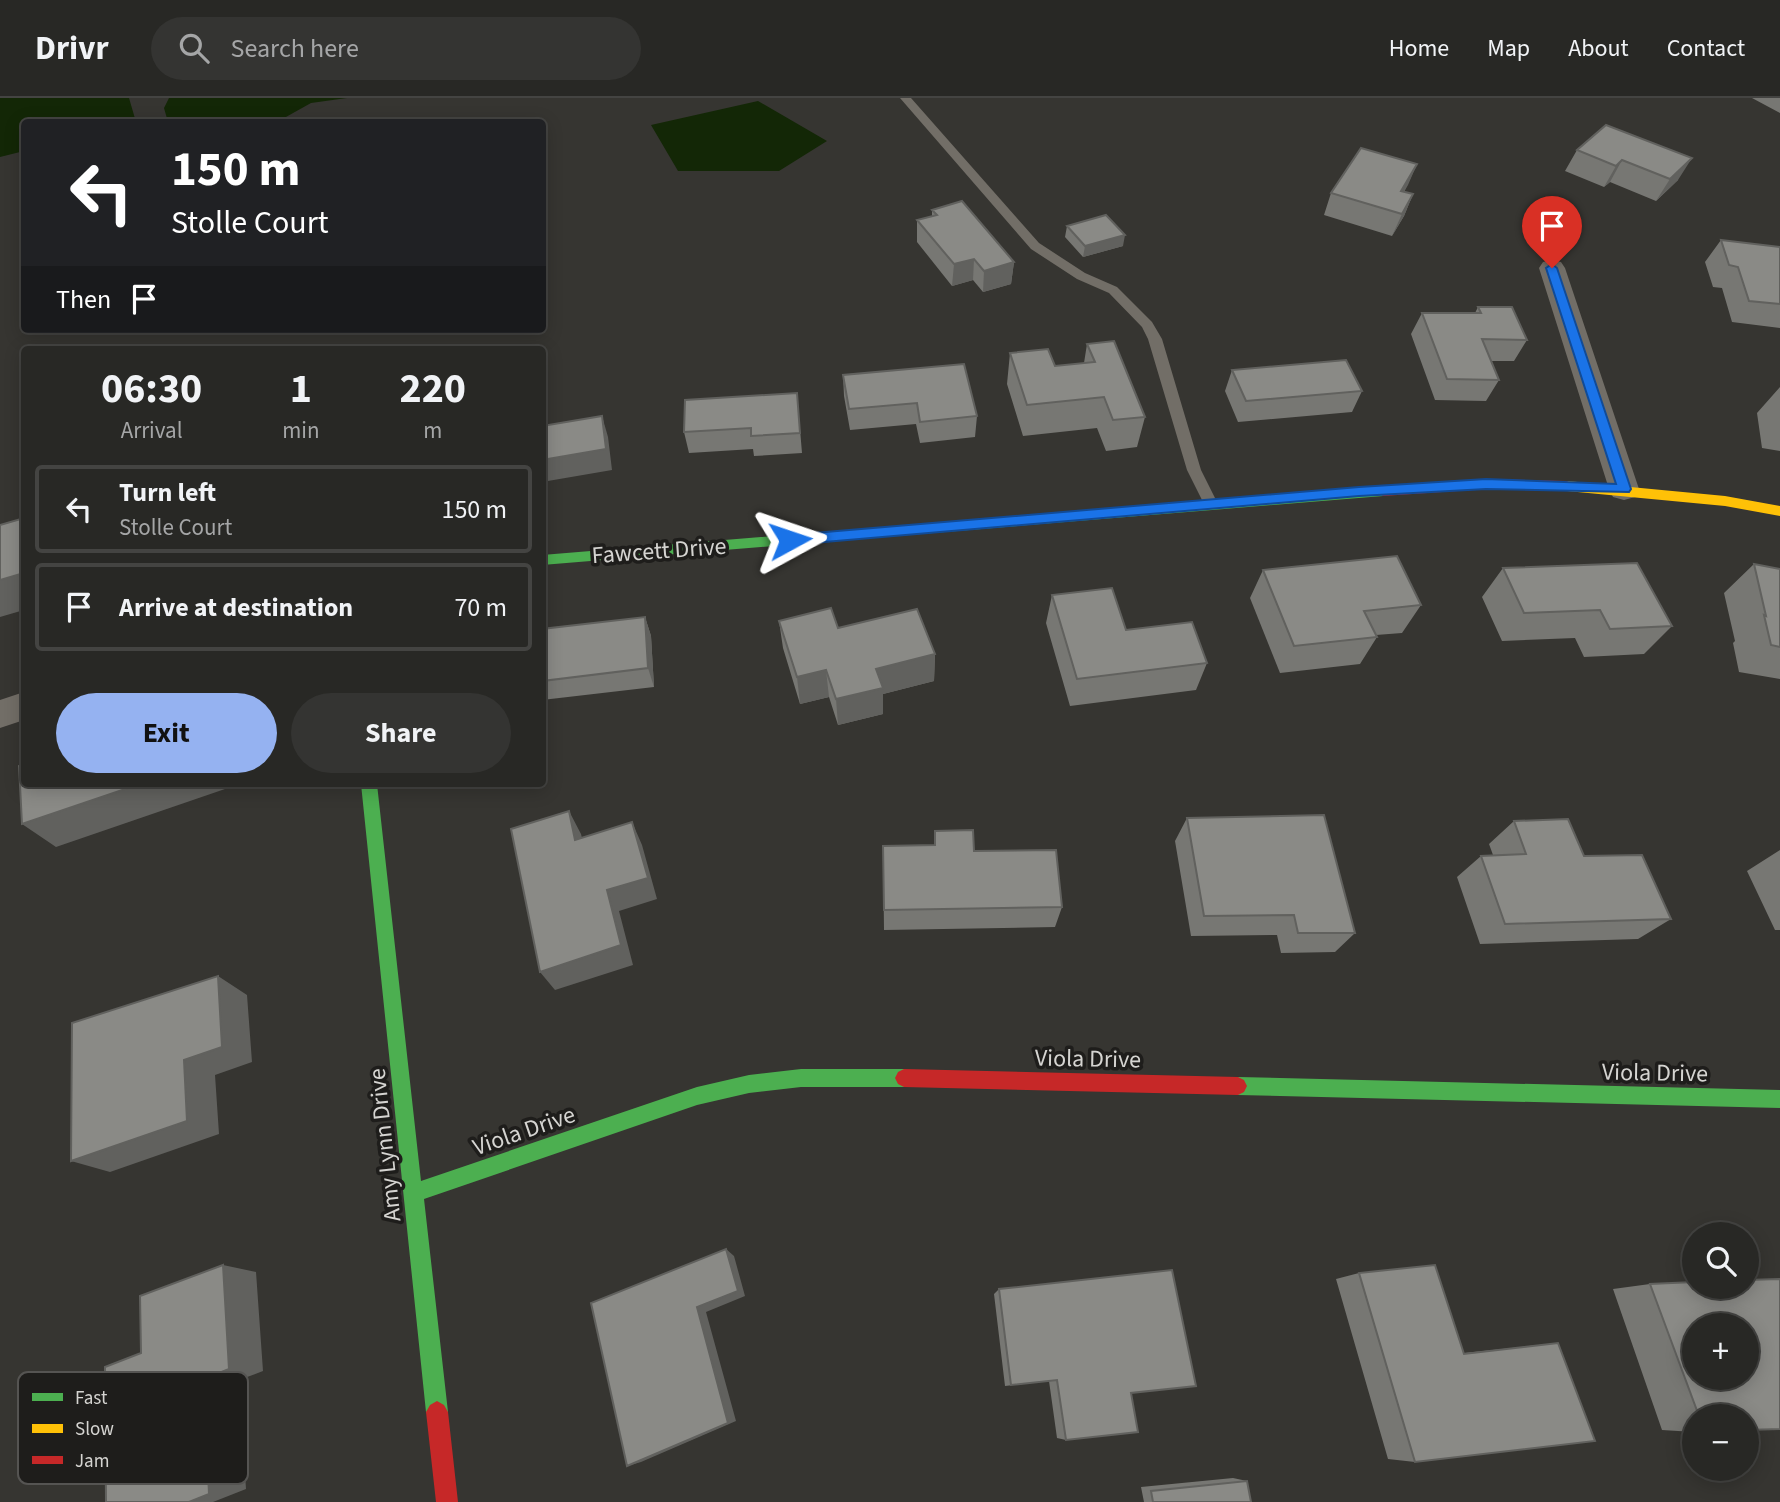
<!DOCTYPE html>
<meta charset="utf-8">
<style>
:root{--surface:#282825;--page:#343432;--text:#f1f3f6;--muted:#a5a6a7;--line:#444442;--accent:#95b2f1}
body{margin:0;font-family:"Source Sans 3",sans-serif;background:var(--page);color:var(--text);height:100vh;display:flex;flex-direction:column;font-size:26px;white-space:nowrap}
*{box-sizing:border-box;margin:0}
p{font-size:23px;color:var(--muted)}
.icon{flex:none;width:38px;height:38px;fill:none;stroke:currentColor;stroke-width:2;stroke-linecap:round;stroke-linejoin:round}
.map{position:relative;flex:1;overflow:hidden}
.details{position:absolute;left:21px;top:248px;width:525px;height:441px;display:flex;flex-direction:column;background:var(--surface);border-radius:7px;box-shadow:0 4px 18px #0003,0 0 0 2px var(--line)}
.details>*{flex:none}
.hud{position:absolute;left:21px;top:21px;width:525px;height:214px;border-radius:7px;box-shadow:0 4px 18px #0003,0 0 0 2px var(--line);background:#202124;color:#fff;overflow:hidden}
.fabs{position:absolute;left:1682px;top:1124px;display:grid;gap:14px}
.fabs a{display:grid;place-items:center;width:77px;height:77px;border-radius:50%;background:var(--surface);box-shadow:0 4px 18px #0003,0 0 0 2px var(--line);font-size:35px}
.pin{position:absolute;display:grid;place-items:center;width:60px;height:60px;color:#fff;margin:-72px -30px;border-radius:50% 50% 50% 0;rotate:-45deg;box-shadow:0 0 7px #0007}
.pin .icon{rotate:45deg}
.me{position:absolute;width:77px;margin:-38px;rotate:85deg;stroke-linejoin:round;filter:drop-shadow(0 0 5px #0008)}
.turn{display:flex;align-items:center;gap:24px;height:147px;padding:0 35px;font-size:32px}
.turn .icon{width:91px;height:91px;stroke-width:2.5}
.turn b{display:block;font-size:49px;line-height:60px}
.then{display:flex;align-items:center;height:66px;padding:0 35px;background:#0003;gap:14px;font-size:26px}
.eta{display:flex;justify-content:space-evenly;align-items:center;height:119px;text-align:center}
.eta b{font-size:42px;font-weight:700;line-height:49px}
.cta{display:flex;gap:14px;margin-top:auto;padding:14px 35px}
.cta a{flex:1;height:80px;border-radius:42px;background:var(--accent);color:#111;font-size:28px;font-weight:700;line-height:80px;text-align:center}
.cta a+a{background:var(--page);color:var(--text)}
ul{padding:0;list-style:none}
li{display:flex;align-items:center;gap:21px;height:88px;margin:0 14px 10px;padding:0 21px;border:4px solid var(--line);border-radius:7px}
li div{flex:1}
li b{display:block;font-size:26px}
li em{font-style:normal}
header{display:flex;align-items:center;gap:42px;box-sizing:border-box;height:98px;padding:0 35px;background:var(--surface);border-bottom:2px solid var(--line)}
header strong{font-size:33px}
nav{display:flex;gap:38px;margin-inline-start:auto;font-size:24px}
.search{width:490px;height:63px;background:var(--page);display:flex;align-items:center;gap:18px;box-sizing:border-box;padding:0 24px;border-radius:38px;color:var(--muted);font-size:26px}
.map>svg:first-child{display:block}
.water{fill:#132706}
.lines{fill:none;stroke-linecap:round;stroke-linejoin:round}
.lane{fill:#726e67;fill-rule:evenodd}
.street{fill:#726e67;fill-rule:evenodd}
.fast{fill:#4caf50;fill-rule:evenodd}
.slow{fill:#ffc107;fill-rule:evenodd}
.jam{fill:#c62828;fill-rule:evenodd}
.wall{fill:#777773}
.shaded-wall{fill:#61615e}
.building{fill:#8a8a86;stroke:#61615e;stroke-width:2;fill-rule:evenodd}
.route{fill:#1a73e8;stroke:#114b97;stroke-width:2}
.labels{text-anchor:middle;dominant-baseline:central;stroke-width:7;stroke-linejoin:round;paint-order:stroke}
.street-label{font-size:24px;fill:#d5d4d1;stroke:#1e1d1b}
.key{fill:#1e1d1b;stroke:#555452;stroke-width:2}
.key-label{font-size:19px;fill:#d5d4d1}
</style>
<header>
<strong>Drivr</strong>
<div class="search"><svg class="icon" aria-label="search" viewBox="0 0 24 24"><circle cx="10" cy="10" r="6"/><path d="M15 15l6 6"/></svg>Search here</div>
<nav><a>Home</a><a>Map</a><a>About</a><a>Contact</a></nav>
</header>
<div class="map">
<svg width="1780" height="1404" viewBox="0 0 1780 1404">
<rect width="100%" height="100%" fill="#363531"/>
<path class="water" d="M 0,0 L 129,0 L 136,24 L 24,24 L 24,53 L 0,59 Z
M 169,0 L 347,0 L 311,5 L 277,24 L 168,24 L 164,10 Z
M 758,3 L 827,43 L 779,73 L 678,73 L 651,27 Z"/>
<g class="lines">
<path class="lane" d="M 900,0 L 911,0 L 1039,145 L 1085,175 L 1117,189 L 1152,224 L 1162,241 L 1201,372 L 1218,406 L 1216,410 L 1206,410 L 1187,372 L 1148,241 L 1142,229 L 1109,195 L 1077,181 L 1031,151 Z"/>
<path class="street" d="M 1552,162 L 1561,164 L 1565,170 L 1639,391 L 1635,399 L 1624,402 L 1613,399 L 1609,391 L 1539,170 L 1543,164 Z
M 24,594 L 24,622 L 0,630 L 0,602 Z"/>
<path class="fast" d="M 1383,388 L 1390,393 L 1383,398 L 542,467 L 542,457 Z
M 361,686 L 377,686 L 421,1083 L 697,989 L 749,977 L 801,971 L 904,971 L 910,974 L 913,980 L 910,986 L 904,989 L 801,989 L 749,995 L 697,1007 L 424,1101 L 448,1314 L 444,1321 L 437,1325 L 430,1321 L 426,1314 Z
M 1238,979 L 1780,992 L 1780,1010 L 1238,997 L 1232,994 L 1229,988 L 1232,982 Z"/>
<path class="slow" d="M 1567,383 L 1725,398 L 1780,408 L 1780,418 L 1725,408 L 1567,393 L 1561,388 Z"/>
<path class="jam" d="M 1487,381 L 1567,383 L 1573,388 L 1567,393 L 1487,391 L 1383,398 L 1376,393 L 1383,388 Z
M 904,971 L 1238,979 L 1244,982 L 1247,988 L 1244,994 L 1238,997 L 904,989 L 898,986 L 895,980 L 898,974 Z
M 437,1303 L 444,1307 L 448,1314 L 458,1404 L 436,1404 L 426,1314 L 430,1307 Z"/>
</g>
<path class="wall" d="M 1752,0 L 1780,0 L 1780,15 Z
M 1606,27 L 1678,82 L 1656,103 L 1610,84 L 1604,89 L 1565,73 L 1577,52 Z
M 1417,66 L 1404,94 L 1413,96 L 1404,118 L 1392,138 L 1324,117 L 1331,95 Z
M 932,112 L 1014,164 L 1011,186 L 983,194 L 973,182 L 952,188 L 917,144 L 917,122 L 932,118 Z
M 1067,128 L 1123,148 L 1083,159 L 1065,139 Z
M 1721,142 L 1780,149 L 1780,230 L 1732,224 L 1722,190 L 1713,189 L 1705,164 Z
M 1478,209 L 1527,242 L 1514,263 L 1491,263 L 1499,282 L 1486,303 L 1435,302 L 1411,236 L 1422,215 L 1475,215 Z
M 1087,246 L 1145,319 L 1137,349 L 1106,353 L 1097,330 L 1023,338 L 1007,286 L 1010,255 L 1055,268 L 1084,265 Z
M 1232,272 L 1362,293 L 1352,314 L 1238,324 L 1225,293 Z
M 843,277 L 977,318 L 975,339 L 920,345 L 916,326 L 850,332 L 844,298 Z
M 1780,289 L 1780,353 L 1762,350 L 1757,315 Z
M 797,295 L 802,355 L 754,358 L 753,351 L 689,355 L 684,334 Z
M 1754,466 L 1780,471 L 1780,581 L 1739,574 L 1733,545 L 1735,543 L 1724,495 Z
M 1503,470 L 1672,528 L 1644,556 L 1584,559 L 1575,540 L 1502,543 L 1482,499 Z
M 1263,472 L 1421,507 L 1402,535 L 1376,537 L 1377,539 L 1360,566 L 1280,575 L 1250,500 Z
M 1052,497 L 1126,532 L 1207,565 L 1196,592 L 1070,608 L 1046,525 Z
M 645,519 L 651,538 L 654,589 L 542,602 L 542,531 Z
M 779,523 L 838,530 L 935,556 L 934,583 L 883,596 L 883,616 L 838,627 L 829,599 L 800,606 L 783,550 Z
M 1187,720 L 1355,835 L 1335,854 L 1281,855 L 1277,837 L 1191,838 L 1175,743 Z
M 1514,723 L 1584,758 L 1671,821 L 1638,841 L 1480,846 L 1457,779 L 1481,758 L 1493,757 L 1489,746 Z
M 935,733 L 974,753 L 1062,809 L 1055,829 L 884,832 L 883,748 L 934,747 Z
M 1780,752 L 1780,832 L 1775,832 L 1747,773 Z
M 1359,1175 L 1464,1255 L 1558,1245 L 1415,1364 L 1388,1361 L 1336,1181 Z
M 1650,1186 L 1746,1318 L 1694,1318 L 1694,1334 L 1662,1332 L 1613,1191 Z
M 999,1191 L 1131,1295 L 1066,1342 L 1057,1340 L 1049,1283 L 1005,1288 L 994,1196 Z
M 1233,1380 L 1247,1383 L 1251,1404 L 1144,1404 L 1141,1389 Z"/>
<path class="shaded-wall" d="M 1692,60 L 1678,82 L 1656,103 L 1670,81 Z
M 1622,62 L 1610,84 L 1604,89 L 1616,68 Z
M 1417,66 L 1408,87 L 1392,114 L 1401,93 Z
M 1413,96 L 1404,118 L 1392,138 L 1402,116 Z
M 1125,137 L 1123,148 L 1083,159 L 1085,148 Z
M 974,161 L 973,182 L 952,188 L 954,166 Z
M 1014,164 L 1011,186 L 983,194 L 984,173 Z
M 602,318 L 608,339 L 612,372 L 542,384 L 542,362 Z
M 24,475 L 24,512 L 0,519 L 0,482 Z
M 645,519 L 651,538 L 654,589 L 648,570 Z
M 935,556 L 934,583 L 883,596 L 883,616 L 838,627 L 836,601 L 876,571 Z
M 826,572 L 829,599 L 800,606 L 797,579 Z
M 140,686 L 224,686 L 225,691 L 56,749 L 22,726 Z
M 569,713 L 581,736 L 588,764 L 575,742 Z
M 632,724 L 642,747 L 657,801 L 619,813 L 633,867 L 555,892 L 540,874 L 607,792 Z
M 218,878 L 247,897 L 252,964 L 215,977 L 219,1036 L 110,1074 L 71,1063 L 184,962 Z
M 726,1151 L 734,1158 L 745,1198 L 706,1214 L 736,1323 L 641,1364 L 627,1368 L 697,1209 Z
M 223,1167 L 256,1174 L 263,1273 L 239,1282 L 246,1391 L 213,1404 L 189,1404 L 204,1281 Z"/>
<path class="building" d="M 1606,27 L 1692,60 L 1670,81 L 1622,62 L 1616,68 L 1577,52 Z
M 1361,50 L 1417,66 L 1401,93 L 1413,96 L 1402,116 L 1331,95 Z
M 962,103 L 1014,164 L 984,173 L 974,161 L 954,166 L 917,122 L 937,117 L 932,112 Z
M 1106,117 L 1125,137 L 1085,148 L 1067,128 Z
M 1721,142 L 1780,149 L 1780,206 L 1749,203 L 1738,169 L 1729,167 Z
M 1478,209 L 1512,209 L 1527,242 L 1482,241 L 1499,282 L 1447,281 L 1422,215 L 1481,215 Z
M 1114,243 L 1145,319 L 1113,322 L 1104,299 L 1027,307 L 1010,255 L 1048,251 L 1055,268 L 1095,264 L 1087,246 Z
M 1346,262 L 1362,293 L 1246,303 L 1232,272 Z
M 964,266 L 977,318 L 920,324 L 917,305 L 849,311 L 843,277 Z
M 797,295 L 800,335 L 751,338 L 751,330 L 684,334 L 685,302 Z
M 602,318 L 606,351 L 542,362 L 542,328 Z
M 24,420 L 24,475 L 0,482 L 0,427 Z
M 1397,458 L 1421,507 L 1364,513 L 1377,539 L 1294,548 L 1263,472 Z
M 1637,465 L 1672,528 L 1610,531 L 1600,512 L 1524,515 L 1503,470 Z
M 1754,466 L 1780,471 L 1780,549 L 1771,547 L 1764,517 L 1766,518 Z
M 1112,490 L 1126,532 L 1192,524 L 1207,565 L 1077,581 L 1052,497 Z
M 831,510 L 838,530 L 917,511 L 935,556 L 876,571 L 883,590 L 836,601 L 826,572 L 797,579 L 779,523 Z
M 645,519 L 648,570 L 542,583 L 542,531 Z
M 24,666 L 24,686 L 140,686 L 22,726 L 19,668 Z
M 569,713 L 575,742 L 632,724 L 648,780 L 607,792 L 621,847 L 540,874 L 511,731 Z
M 1324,717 L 1355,835 L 1298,835 L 1294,817 L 1204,818 L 1187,720 Z
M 1568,721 L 1584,758 L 1642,757 L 1671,821 L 1505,826 L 1481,758 L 1526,756 L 1514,723 Z
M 973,732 L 974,753 L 1056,752 L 1062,809 L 884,812 L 883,748 L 935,747 L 935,733 Z
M 218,878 L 222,949 L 184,962 L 187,1023 L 71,1063 L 72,925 Z
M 726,1151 L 738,1193 L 697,1209 L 728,1325 L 627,1368 L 591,1205 Z
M 223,1167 L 229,1271 L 204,1281 L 209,1396 L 189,1404 L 106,1404 L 105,1269 L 141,1255 L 140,1198 Z
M 1435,1167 L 1464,1256 L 1558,1245 L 1595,1343 L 1415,1364 L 1359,1175 Z
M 1172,1172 L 1196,1288 L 1131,1295 L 1138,1334 L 1066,1342 L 1057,1282 L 1011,1287 L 999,1191 Z
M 1780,1181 L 1780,1331 L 1746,1332 L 1746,1318 L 1699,1318 L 1650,1186 L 1694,1184 L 1694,1188 L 1746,1188 L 1746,1182 ZM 1694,1227 L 1746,1227 L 1746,1279 L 1694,1279 Z
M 1247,1383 L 1251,1404 L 1153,1404 L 1151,1393 Z"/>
<path class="route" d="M 1552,166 L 1557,170 L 1631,391 L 1629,394 L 1486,391 L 1359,398 L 790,447 L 783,442 L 790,437 L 1359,389 L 1486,381 L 1616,386 L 1546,170 Z"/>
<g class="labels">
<g class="street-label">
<text transform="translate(659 453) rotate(-4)">Fawcett Drive</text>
<text transform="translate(1088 961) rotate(1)">Viola Drive</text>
<text transform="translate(1655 975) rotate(1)">Viola Drive</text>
<text transform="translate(524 1033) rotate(-19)">Viola Drive</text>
<text transform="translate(385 1047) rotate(-96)">Amy Lynn Drive</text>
</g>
</g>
<rect x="18" y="1274" width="230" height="112" rx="10" class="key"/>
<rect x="32" y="1295" width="31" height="8" fill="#4caf50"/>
<rect x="32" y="1326" width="31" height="9" fill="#ffc107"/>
<rect x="32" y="1358" width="31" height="8" fill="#c62828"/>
<g class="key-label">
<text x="75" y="1306">Fast</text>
<text x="75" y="1337">Slow</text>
<text x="75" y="1369">Jam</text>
</g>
</svg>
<div class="fabs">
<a><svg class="icon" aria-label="search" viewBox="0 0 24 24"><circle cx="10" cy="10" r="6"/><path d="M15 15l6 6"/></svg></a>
<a>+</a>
<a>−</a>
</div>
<div class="pin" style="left:1552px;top:170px;background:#d93025"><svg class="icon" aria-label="arrive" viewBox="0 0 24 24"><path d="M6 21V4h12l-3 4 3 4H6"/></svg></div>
<svg class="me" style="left:790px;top:442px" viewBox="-20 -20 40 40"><path d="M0-17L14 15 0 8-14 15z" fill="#1a73e8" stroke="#fff" stroke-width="4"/></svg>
<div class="hud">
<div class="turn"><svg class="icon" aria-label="left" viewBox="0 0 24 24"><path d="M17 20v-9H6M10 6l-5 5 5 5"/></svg><div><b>150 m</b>Stolle Court</div></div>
<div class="then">Then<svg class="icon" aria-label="arrive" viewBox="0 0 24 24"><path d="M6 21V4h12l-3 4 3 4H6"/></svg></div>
</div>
<section class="details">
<div class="eta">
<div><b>06:30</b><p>Arrival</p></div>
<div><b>1</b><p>min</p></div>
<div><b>220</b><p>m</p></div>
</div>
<ul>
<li><svg class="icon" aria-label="left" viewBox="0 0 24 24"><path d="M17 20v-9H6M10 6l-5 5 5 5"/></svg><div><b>Turn left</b><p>Stolle Court</p></div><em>150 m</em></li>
<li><svg class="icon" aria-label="arrive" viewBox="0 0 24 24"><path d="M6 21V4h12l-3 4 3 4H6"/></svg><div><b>Arrive at destination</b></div><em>70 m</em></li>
</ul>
<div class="cta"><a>Exit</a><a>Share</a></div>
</section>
</div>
